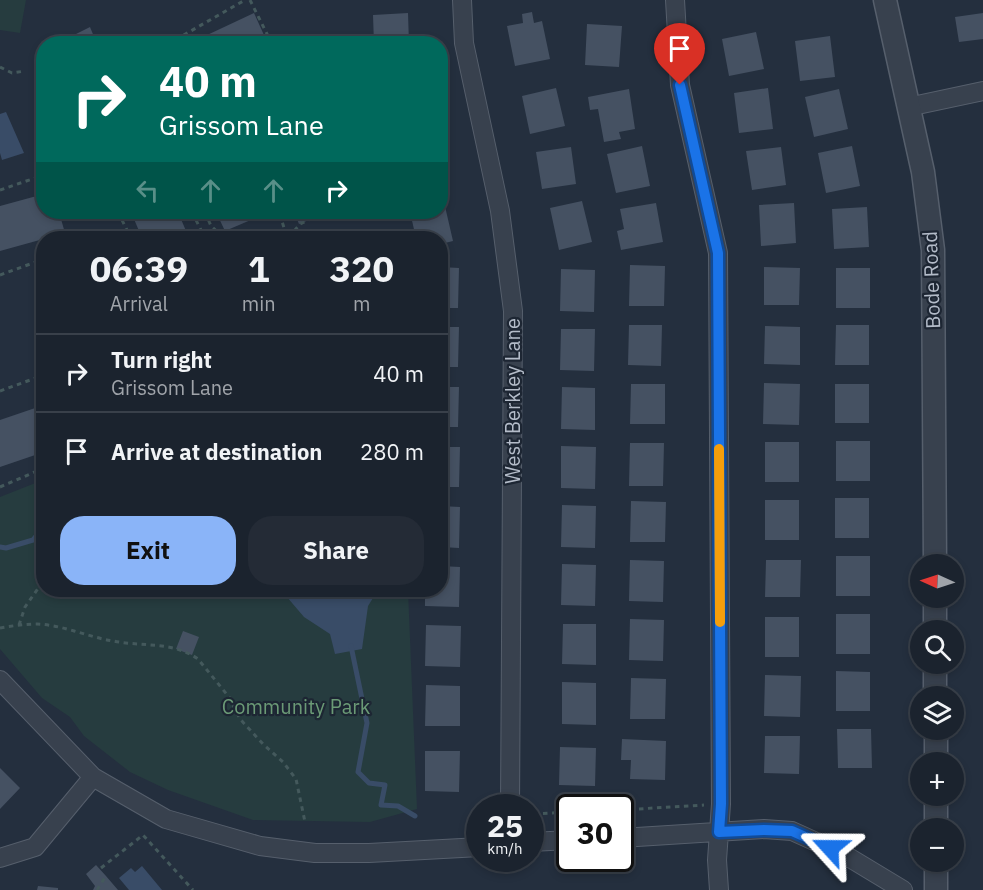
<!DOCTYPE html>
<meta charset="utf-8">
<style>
:root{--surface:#1b232e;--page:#242b36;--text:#f1f3f6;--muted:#a0a4aa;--line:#39404a;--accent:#8ab4f8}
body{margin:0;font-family:"IBM Plex Sans",sans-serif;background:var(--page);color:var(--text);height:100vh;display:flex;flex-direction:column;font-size:22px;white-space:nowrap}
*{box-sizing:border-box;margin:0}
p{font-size:20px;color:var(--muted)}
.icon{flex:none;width:33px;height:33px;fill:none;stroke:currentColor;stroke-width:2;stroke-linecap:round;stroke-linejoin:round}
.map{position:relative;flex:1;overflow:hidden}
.drawer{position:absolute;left:36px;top:231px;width:412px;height:366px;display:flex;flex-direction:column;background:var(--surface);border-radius:24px;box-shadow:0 3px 9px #0003,0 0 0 2px var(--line)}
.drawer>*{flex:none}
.guide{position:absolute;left:36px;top:36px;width:412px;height:183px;border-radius:24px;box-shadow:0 3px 9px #0003,0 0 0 2px var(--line);background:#00695c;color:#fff;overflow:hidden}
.needle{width:39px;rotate:273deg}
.fabs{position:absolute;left:910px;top:554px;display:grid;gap:12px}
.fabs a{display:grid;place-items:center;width:54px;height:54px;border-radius:50%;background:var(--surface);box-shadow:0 3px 9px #0003,0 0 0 2px var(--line);font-size:30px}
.speed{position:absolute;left:466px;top:794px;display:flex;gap:12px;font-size:30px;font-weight:700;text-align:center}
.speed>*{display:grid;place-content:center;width:78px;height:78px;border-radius:50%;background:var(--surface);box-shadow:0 3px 9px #0003,0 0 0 2px var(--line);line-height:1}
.speed small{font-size:15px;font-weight:400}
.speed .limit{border:3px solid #111;border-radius:9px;background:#fff;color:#111}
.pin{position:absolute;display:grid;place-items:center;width:51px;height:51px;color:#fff;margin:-62px -26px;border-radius:50% 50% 50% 0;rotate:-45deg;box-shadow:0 0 6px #0007}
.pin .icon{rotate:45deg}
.me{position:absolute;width:66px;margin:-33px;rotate:294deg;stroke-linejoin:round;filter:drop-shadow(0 0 4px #0008)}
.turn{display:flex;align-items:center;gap:21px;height:126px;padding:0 24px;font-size:27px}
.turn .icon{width:78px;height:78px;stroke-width:2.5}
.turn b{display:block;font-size:42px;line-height:51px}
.lanes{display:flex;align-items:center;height:57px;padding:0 24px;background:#0003;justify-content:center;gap:30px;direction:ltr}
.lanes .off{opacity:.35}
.eta{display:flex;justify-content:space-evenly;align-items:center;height:102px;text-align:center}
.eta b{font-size:36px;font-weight:800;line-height:42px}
.primary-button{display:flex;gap:12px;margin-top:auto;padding:12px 24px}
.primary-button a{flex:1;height:69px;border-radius:24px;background:var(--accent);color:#111;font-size:24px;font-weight:800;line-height:69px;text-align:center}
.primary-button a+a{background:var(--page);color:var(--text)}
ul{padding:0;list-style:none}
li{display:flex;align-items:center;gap:18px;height:78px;padding:0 24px;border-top:2px solid var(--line)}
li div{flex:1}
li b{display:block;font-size:22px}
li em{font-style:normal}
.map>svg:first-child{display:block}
.green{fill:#263c3f}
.water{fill:#394c67}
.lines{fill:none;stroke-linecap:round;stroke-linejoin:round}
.stream{stroke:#394c67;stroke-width:5}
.building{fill:#455162}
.minor-casing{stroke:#565f6c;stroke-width:20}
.tertiary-casing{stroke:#565f6c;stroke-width:25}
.path{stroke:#44595c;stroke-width:3;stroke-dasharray:4.5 4.5;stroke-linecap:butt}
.minor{stroke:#38414e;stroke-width:18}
.tertiary{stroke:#38414e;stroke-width:22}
.route-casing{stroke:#114b97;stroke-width:15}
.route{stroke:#1a73e8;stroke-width:10}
.slow{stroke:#f59e0b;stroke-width:10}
.labels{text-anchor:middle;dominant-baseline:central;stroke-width:4.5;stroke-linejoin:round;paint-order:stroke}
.street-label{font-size:20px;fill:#b4bcc9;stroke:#1d2633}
.park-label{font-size:20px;fill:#6b9a76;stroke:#1d2633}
</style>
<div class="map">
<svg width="983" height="890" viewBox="0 0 983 890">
<rect width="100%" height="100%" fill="#242f3e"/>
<path class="green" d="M 0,0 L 26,0 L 20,33 L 0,30 Z
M 43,480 L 44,590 L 408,590 L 417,809 L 370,822 L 253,820 L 168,790 L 130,772 L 84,736 L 70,717 L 42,698 L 0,649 L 0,497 Z"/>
<path class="water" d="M 6,112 L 24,153 L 2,160 L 0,153 L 0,114 Z
M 281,590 L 378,590 L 368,606 L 362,649 L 335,654 L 330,634 L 304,617 Z
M 142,866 L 162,890 L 129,890 L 119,878 L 131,868 L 135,872 Z"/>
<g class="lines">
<path class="stream" d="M 0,547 L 6,548 L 33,540 L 44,526
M 351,646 L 367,723 L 358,772 L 369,783 L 385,785 L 381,805 L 398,806 L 415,816"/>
</g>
<path class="building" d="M 532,12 L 534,23 L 542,21 L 550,59 L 515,66 L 507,26 L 523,23 L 522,14 Z
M 254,13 L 268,44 L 188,44 Z
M 408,13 L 409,44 L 374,44 L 373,15 Z
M 983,13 L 983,39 L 959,42 L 955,17 Z
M 587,24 L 622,26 L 619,67 L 585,65 Z
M 90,27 L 97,44 L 73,44 L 70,37 Z
M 756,32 L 764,69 L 729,76 L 722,39 Z
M 830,36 L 835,77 L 800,81 L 795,41 Z
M 556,88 L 565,126 L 530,134 L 522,96 Z
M 768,88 L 773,129 L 739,133 L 734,93 Z
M 629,89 L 635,129 L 619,132 L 621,139 L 604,142 L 598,109 L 590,110 L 588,97 Z
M 839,89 L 848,129 L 814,137 L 805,97 Z
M 642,146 L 650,186 L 616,193 L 607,154 Z
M 852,146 L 860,186 L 826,193 L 818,153 Z
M 571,147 L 576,184 L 542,189 L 536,152 Z
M 781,147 L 786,185 L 752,190 L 746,151 Z
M 44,194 L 44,212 L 59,212 L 65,233 L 0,251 L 0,206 Z
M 582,201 L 592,242 L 559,250 L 550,208 Z
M 441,202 L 444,202 L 453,241 L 441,244 L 441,238 L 416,238 L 410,212 L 441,212 Z
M 656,203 L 663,242 L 621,250 L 617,231 L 624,229 L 620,209 Z
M 794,203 L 796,243 L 761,246 L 759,205 Z
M 867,207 L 869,247 L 834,249 L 832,209 Z
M 131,212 L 178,212 L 189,238 L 142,238 Z
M 216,212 L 258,212 L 260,216 L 225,231 Z
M 294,212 L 329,212 L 299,224 Z
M 630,265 L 665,266 L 664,306 L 629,306 Z
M 441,267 L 459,268 L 458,308 L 441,308 Z
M 764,267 L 800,268 L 799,305 L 764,305 Z
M 836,268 L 870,268 L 870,308 L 836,308 Z
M 561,269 L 595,270 L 594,312 L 560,311 Z
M 629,325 L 662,325 L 661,366 L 628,365 Z
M 836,325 L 869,325 L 869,365 L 835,365 Z
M 765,326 L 800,327 L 800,365 L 764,364 Z
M 441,327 L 459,327 L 458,367 L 441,367 Z
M 561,329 L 595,329 L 594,371 L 560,370 Z
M 764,383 L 800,384 L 799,425 L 763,424 Z
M 631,384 L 665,384 L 665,424 L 630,424 Z
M 835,384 L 869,384 L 869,423 L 835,423 Z
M 441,387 L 459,387 L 458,427 L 441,427 Z
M 562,387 L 595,388 L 595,430 L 561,429 Z
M 44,405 L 44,452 L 0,467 L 0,420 Z
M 836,441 L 870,441 L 870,481 L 836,481 Z
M 765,442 L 799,442 L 799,482 L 765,482 Z
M 630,443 L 664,443 L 663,486 L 629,486 Z
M 561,446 L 596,447 L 595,489 L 561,488 Z
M 441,447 L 460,447 L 459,487 L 441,487 Z
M 835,498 L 869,498 L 869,538 L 835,538 Z
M 765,500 L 799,500 L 799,540 L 765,540 Z
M 631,501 L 666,502 L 665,542 L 630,542 Z
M 562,505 L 596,506 L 595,548 L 561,547 Z
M 441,506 L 460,507 L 459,548 L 441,547 Z
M 836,556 L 870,556 L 870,596 L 836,596 Z
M 630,560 L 664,561 L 663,602 L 629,601 Z
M 766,560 L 801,560 L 800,597 L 765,597 Z
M 562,564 L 596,565 L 595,606 L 561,605 Z
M 441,566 L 460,567 L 459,607 L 425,606 L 425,590 L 441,590 Z
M 836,614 L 870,614 L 870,654 L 836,654 Z
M 765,617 L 799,617 L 799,657 L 765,657 Z
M 630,619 L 664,620 L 663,661 L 629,660 Z
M 563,624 L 596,624 L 596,665 L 562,664 Z
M 426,625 L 461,626 L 460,667 L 425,666 Z
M 183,631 L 199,637 L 192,655 L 176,649 Z
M 836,671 L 870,672 L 870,711 L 836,711 Z
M 765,675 L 801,676 L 800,717 L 764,716 Z
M 631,678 L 666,679 L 665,719 L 630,719 Z
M 562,682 L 596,683 L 596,725 L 562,724 Z
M 426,685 L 460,686 L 460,726 L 425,726 Z
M 837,729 L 871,729 L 872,768 L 838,768 Z
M 765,736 L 800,736 L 799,774 L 764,773 Z
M 622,739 L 666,741 L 665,780 L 630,779 L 631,760 L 621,760 Z
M 560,747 L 596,748 L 595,786 L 559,785 Z
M 425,751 L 460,751 L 459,792 L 425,791 Z
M 0,768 L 20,788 L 0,809 Z
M 96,865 L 106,876 L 118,890 L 93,890 L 95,886 L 86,874 Z
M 38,886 L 58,888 L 58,890 L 37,890 Z"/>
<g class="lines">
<defs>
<path id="minor" d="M 462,0 L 464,43 L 500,211 L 513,311 L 510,807
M 675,0 L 680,85 L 718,253 L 721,804 L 717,860 L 719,890
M 908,107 L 983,91
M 0,680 L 93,777 L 166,819 L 260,846 L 315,853 L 369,853 L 480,847
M 621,838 L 764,829 L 792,831 L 845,855 L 903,890
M 531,842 L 570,840
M 0,858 L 35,847 L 93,777"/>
<path id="tertiary" d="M 885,0 L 923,172 L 933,250 L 935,564
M 935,597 L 935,630
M 935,663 L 935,696
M 936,729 L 936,762
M 936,795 L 936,828
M 936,861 L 936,890"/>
</defs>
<use href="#minor" class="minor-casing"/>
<use href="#tertiary" class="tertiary-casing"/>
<path class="path" d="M 250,0 L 272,44
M 168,44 L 245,0
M 0,67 L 12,73 L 25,71
M 0,190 L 44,175
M 118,212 L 131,238
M 192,212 L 205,238
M 205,212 L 211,226 L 224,238
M 286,234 L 295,230 L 300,224 L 325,212
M 96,238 L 101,237
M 276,238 L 286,234 L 279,212
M 0,275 L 44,259
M 0,391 L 44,375
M 0,487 L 44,468
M 19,625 L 25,607 L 44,580
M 0,628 C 12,626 24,624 37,624 C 63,625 88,637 113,641 C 142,647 173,641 198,659 L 229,697 L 240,719 L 263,744 L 283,762 L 296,779 L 305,822
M 621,810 L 704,805
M 534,814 L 570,812
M 101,868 L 143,835 L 193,890
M 97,890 L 106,876"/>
<use href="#minor" class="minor"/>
<use href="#tertiary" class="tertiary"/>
</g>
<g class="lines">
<defs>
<path id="route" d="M 680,85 L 718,253 L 721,804 L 719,832 L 764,830 L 792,831 L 830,848"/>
</defs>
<use href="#route" class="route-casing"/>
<use href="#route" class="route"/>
<path class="slow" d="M 719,449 L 720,622"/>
</g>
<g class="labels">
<g class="street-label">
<text transform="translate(931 280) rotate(-92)">Bode Road</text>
<text transform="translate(512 401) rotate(-90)">West Berkley Lane</text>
</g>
<g class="park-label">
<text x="296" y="706">Community Park</text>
</g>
</g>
</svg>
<div class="fabs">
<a><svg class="needle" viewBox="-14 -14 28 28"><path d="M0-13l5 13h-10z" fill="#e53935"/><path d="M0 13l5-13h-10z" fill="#a0a4aa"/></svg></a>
<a><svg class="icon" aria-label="search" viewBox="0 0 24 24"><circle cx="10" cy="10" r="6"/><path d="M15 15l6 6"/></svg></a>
<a><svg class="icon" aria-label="layers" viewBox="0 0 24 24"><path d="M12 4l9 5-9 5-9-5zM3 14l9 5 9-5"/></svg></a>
<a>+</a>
<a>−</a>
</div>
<div class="speed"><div>25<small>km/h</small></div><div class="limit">30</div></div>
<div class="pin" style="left:680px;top:85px;background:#d93025"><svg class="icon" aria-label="arrive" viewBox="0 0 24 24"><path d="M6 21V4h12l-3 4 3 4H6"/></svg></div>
<svg class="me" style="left:830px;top:848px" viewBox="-20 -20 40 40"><path d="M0-17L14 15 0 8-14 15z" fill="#1a73e8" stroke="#fff" stroke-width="4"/></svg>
<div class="guide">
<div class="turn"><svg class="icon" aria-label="right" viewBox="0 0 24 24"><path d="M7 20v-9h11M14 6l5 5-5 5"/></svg><div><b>40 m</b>Grissom Lane</div></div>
<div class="lanes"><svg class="icon off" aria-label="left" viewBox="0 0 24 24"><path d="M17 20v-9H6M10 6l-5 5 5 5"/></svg><svg class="icon off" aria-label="ahead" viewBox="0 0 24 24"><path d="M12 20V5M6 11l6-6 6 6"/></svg><svg class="icon off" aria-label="ahead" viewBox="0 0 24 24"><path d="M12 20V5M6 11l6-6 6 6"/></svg><svg class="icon" aria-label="right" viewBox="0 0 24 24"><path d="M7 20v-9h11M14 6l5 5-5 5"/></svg></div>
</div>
<section class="drawer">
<div class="eta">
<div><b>06:39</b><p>Arrival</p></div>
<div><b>1</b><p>min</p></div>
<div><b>320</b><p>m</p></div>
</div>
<ul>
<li><svg class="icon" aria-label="right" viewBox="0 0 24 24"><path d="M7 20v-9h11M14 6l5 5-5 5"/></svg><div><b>Turn right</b><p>Grissom Lane</p></div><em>40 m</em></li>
<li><svg class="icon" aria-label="arrive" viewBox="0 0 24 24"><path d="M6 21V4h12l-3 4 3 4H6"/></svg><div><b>Arrive at destination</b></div><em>280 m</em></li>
</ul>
<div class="primary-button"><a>Exit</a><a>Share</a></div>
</section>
</div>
